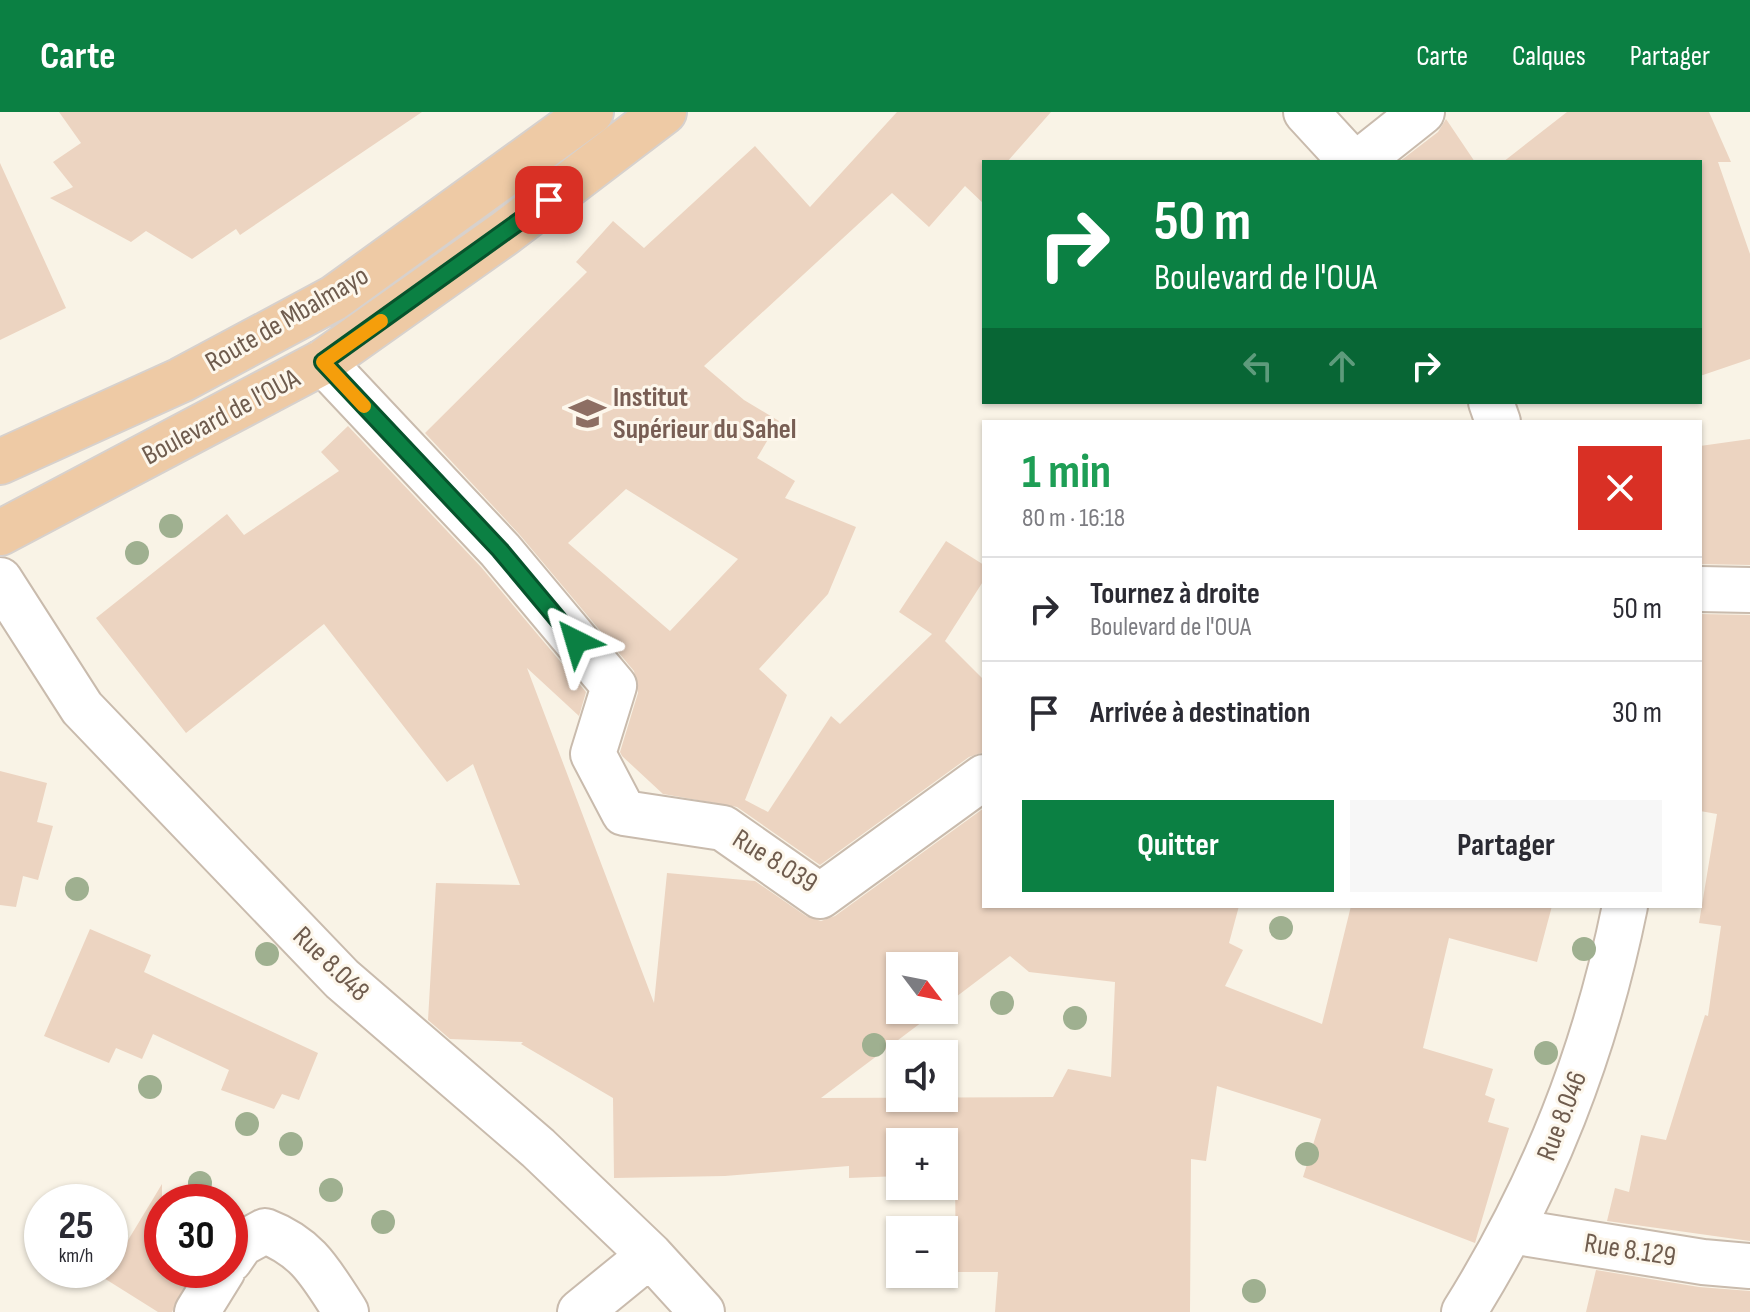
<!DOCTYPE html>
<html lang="fr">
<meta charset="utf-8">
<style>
:root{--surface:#fff;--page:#f7f7f7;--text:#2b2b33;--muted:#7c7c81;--line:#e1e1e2;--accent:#0b8043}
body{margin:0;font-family:"Sofia Sans Condensed",sans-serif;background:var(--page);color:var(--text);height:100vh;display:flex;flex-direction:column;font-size:30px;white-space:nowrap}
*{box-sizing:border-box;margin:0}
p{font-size:26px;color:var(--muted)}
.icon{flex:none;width:44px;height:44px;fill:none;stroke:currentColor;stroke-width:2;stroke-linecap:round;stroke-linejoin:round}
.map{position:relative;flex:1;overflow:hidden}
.panel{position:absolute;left:982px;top:308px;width:720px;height:488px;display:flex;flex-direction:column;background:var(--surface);border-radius:0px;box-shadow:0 2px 6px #0004}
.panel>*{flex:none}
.top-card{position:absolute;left:982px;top:48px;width:720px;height:244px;border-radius:0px;box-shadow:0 2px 6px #0004;background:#0b8043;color:#fff;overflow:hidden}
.needle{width:52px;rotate:122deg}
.fabs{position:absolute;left:886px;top:840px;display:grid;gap:16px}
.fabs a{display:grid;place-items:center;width:72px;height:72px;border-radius:0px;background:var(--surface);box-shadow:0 2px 6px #0004;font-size:40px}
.speed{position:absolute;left:24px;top:1072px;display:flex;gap:16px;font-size:40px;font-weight:700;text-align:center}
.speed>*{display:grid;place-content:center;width:104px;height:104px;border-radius:50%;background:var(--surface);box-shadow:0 2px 6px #0004;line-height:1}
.speed small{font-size:20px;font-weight:400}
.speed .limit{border:12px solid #d22;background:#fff;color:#111}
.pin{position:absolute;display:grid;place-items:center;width:68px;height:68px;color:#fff;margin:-34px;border-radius:16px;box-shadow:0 4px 12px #0006}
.me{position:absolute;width:88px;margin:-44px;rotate:320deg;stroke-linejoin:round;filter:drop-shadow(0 0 6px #0008)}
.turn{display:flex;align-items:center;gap:28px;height:168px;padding:0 40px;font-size:36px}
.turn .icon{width:104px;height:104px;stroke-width:2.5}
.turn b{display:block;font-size:56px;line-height:68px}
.lanes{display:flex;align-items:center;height:76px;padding:0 40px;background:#0003;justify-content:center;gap:40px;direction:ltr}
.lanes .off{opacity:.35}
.round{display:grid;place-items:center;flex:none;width:84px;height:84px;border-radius:0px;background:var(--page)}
.overview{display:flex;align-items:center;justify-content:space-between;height:136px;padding:0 40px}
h1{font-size:48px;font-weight:700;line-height:60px;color:#1e9e55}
.cta{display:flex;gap:16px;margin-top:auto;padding:16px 40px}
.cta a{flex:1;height:92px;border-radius:0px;background:var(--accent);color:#fff;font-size:32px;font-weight:700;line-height:92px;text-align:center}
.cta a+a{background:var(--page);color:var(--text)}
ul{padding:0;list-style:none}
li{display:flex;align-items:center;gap:24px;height:104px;padding:0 40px;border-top:2px solid var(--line)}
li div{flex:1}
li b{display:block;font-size:30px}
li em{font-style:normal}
header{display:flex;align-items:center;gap:48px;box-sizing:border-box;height:112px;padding:0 40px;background:var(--accent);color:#fff}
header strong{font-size:38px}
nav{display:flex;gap:44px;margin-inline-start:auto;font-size:28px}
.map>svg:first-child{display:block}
.building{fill:#ecd4c1;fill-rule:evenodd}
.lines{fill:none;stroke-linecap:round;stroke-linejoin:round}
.minor-casing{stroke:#c9bbad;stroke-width:48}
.trunk-casing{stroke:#d7d1cd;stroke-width:48}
.minor{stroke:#fff;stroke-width:44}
.trunk{stroke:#eecaa5;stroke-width:44}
.tree{fill:#9fb090}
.route-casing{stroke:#07532c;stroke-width:20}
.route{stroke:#0b8043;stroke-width:14}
.slow{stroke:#f59e0b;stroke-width:14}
.labels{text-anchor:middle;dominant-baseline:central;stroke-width:6;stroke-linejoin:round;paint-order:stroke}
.street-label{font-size:28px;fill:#6f5c4e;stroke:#fdf7ec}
.education-label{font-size:28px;font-weight:bold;fill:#785e54;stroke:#fdf7ec;text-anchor:start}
</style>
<header>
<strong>Carte</strong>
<nav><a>Carte</a><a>Calques</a><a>Partager</a></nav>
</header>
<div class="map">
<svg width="1750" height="1200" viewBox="0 0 1750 1200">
<rect width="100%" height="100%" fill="#f9f3e6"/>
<path class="building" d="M 59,0 L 422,0 L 240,123 L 236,117 L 192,147 L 146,119 L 131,130 L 50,86 L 73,75 L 53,50 L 81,31 Z
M 897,0 L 1051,0 L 1007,50 L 984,50 L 984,92 L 965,74 L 929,115 L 892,81 L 704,254 L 744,288 L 779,309 L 757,346 L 795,369 L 785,386 L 856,415 L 828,482 L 759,557 L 787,583 L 745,688 L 768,700 L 831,604 L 840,612 L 932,522 L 899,500 L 946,429 L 984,453 L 984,468 L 945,529 L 984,568 L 984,640 L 969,645 L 820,753 L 737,695 L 663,682 L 622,644 L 620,640 L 638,581 L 634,559 L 519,422 L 425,321 L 587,160 L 576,150 L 613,109 L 644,136 L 755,34 L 810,95 ZM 626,377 L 738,447 L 670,519 L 568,431 Z
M 1567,0 L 1709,0 L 1731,50 L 1718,50 L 1750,142 L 1750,247 L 1700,264 L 1700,50 L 1503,50 Z
M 1446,7 L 1475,50 L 1399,50 L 1438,20 Z
M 0,51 L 66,196 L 0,228 Z
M 348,314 L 481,455 L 586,580 L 579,604 L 527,556 L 654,891 L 667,761 L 755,769 L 806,804 L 821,809 L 835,804 L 984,696 L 984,794 L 1239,794 L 1229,831 L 1243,838 L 1225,874 L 1322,912 L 1351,794 L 1552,794 L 1537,850 L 1449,826 L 1423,936 L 1493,957 L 1485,983 L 1495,987 L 1488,1010 L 1509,1016 L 1475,1131 L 1303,1065 L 1321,1007 L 1217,974 L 1206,1049 L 1191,1047 L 1190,1200 L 995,1200 L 998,1160 L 956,1160 L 955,1065 L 944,1065 L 944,1030 L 900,1030 L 900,1064 L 849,1066 L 849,1054 L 725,1064 L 614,1066 L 613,986 L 521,932 L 523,930 L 450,927 L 428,908 L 436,771 L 520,773 L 473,652 L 447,670 L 324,512 L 186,621 L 96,506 L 227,402 L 244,423 L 339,359 L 321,340 ZM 1010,844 L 1029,860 L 1115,870 L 1111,965 L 1068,957 L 1053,985 L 821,986 L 938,898 L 900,898 L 900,854 L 944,854 L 944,894 Z
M 1750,327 L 1750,453 L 1700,452 L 1700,334 Z
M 1700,502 L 1750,503 L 1750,1129 L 1607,1109 L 1615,1076 L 1629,1080 L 1641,1023 L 1666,1028 L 1705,903 L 1708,904 L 1721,814 L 1699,811 L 1717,702 L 1700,699 Z
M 0,659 L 47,671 L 37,710 L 53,714 L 38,768 L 23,764 L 16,795 L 0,793 Z
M 90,817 L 151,843 L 144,860 L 318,941 L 299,988 L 282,982 L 274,997 L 221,978 L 229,958 L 153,922 L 142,947 L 116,936 L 109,951 L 44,924 Z
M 162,1072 L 162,1158 L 194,1158 L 172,1200 L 158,1200 L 91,1158 L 110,1158 Z
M 1596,1158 L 1699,1175 L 1750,1179 L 1750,1200 L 1586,1200 Z"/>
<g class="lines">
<defs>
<path id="minor" d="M 1306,0 L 1352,50
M 1359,50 L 1422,0
M 323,250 L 500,438 L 614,574 L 593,642 L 624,701 L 723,716 L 820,784 L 984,665
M 1491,290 L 1498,310
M 0,468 L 82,596 L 342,867 L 538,1036 L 650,1143 L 702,1200
M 1700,477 L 1750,478
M 1511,1119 L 1703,1150 L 1750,1154
M 230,1148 L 241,1132 L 265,1119 C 309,1136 321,1162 346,1200
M 197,1200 L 223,1158
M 580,1200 L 650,1143
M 1464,1200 C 1544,1072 1595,941 1625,794"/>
<path id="trunk" d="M 0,350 L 181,268 L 334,186 L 591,0
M 0,421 L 323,250 L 505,121 L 664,0"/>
</defs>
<use href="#minor" class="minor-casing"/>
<use href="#trunk" class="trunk-casing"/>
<use href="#minor" class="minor"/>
<use href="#trunk" class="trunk"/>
</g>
<g class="tree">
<circle cx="171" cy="414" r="12"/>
<circle cx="137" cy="441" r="12"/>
<circle cx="77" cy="777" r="12"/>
<circle cx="1281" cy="816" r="12"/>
<circle cx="1584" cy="837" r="12"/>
<circle cx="267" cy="842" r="12"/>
<circle cx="1002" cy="891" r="12"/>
<circle cx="1075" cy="906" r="12"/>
<circle cx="874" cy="933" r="12"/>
<circle cx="1546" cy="941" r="12"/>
<circle cx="150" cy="975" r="12"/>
<circle cx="247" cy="1012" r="12"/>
<circle cx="291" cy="1032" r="12"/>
<circle cx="1307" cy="1042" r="12"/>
<circle cx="200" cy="1071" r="12"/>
<circle cx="331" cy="1078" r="12"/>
<circle cx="383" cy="1110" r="12"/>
<circle cx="1254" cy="1179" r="12"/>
</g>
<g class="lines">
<defs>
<path id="route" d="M 549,88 L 323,250 L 500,438 L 576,529"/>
</defs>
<use href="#route" class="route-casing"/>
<use href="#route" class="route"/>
<path class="slow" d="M 364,294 L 323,250 L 381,209"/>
</g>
<defs>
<symbol id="school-bare" viewBox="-9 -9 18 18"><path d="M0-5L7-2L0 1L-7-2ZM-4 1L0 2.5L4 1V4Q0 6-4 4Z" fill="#8d6e63" stroke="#fdf7ec" stroke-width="2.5" paint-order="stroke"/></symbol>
</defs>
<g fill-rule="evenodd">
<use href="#school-bare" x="562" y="276" width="51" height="51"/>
</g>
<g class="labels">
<g class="street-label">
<text transform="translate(287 207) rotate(-30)">Route de Mbalmayo</text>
<text transform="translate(221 305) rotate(-28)">Boulevard de l'OUA</text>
<text transform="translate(775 749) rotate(32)">Rue 8.039</text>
<text transform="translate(331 852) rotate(44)">Rue 8.048</text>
<text transform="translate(1562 1004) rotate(-69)">Rue 8.046</text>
<text transform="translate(1630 1138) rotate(9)">Rue 8.129</text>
</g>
<g class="education-label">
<text x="613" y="285">Institut<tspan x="613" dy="32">Supérieur du Sahel</tspan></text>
</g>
</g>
</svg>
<div class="fabs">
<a><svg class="needle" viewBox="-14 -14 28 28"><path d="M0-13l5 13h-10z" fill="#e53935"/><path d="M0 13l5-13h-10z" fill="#7c7c81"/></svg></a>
<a><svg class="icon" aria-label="sound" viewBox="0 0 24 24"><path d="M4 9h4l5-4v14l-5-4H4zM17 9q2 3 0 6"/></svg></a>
<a>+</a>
<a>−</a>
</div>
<div class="speed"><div>25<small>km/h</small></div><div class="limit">30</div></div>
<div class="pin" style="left:549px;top:88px;background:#d93025"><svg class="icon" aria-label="arrive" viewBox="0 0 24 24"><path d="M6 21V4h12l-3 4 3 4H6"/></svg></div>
<svg class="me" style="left:576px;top:529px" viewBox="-20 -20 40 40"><path d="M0-17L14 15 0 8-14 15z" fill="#0b8043" stroke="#fff" stroke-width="4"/></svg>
<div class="top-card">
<div class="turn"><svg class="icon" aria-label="right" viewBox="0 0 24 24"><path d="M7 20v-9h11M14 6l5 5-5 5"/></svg><div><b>50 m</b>Boulevard de l'OUA</div></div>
<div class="lanes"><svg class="icon off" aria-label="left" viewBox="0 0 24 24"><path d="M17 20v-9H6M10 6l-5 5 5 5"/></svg><svg class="icon off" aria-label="ahead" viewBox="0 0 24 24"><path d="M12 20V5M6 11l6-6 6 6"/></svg><svg class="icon" aria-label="right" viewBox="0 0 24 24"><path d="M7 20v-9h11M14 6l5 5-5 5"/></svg></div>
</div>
<section class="panel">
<div class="overview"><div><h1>1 min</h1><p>80 m · 16:18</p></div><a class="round" style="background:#d93025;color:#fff"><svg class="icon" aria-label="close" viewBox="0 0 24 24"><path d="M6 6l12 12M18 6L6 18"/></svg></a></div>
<ul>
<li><svg class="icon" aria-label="right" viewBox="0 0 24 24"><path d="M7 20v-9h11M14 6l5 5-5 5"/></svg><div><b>Tournez à droite</b><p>Boulevard de l'OUA</p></div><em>50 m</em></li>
<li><svg class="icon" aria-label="arrive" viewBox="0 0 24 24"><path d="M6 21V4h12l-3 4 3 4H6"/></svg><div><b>Arrivée à destination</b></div><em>30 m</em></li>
</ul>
<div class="cta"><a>Quitter</a><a>Partager</a></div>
</section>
</div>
